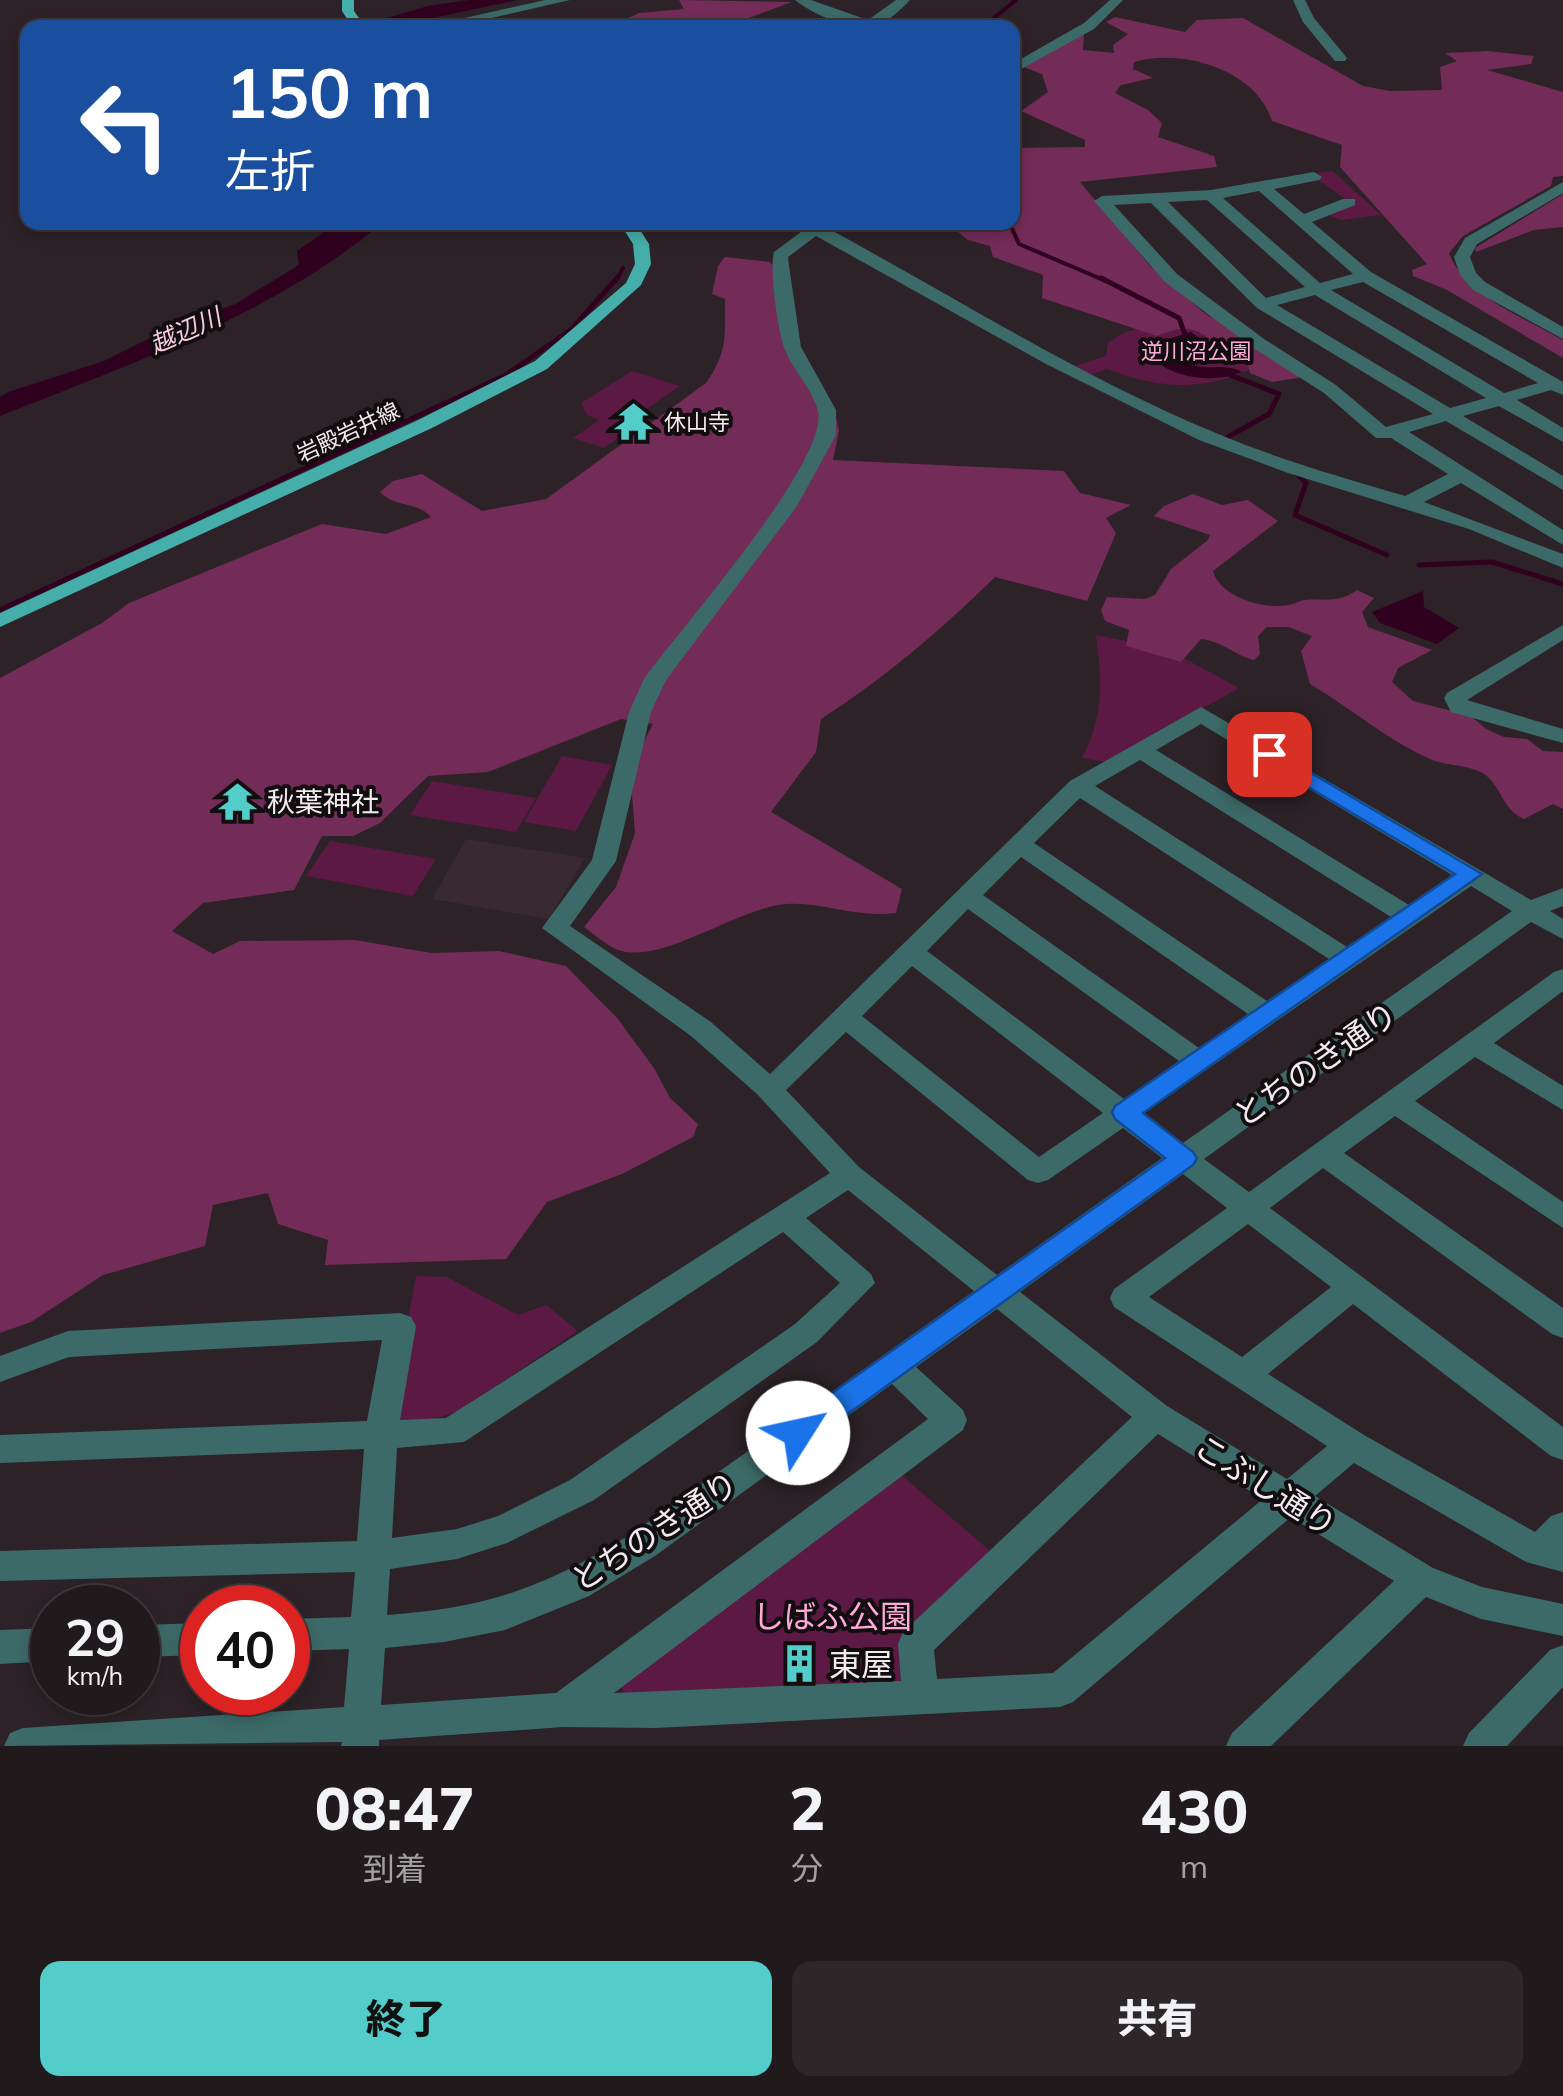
<!DOCTYPE html>
<html lang="ja">
<meta charset="utf-8">
<style>
:root{--surface:#211a1d;--page:#2d272a;--text:#f1f3f6;--muted:#a2a1a4;--line:#3e383b;--accent:#53cdc9}
body{margin:0;font-family:Mulish,"Noto Sans JP",sans-serif;background:var(--page);color:var(--text);height:100vh;display:flex;flex-direction:column;font-size:38px;white-space:nowrap}
*{box-sizing:border-box;margin:0}
p{font-size:32px;color:var(--muted)}
.icon{flex:none;width:55px;height:55px;fill:none;stroke:currentColor;stroke-width:2;stroke-linecap:round;stroke-linejoin:round}
.map{position:relative;height:1746px;overflow:hidden}
.details{display:flex;flex-direction:column;background:var(--surface);flex:1}
.details>*{flex:none}
.hud{position:absolute;left:20px;top:20px;width:1000px;height:210px;border-radius:20px;box-shadow:0 5px 15px #0003,0 0 0 2px var(--line);background:#1a4fa0;color:#fff;overflow:hidden}
.speed{position:absolute;left:30px;top:1585px;display:flex;gap:20px;font-size:50px;font-weight:700;text-align:center}
.speed>*{display:grid;place-content:center;width:130px;height:130px;border-radius:50%;background:var(--surface);box-shadow:0 5px 15px #0003,0 0 0 2px var(--line);line-height:1}
.speed small{font-size:25px;font-weight:400}
.speed .limit{border:15px solid #d22;background:#fff;color:#111}
.pin{position:absolute;display:grid;place-items:center;width:85px;height:85px;color:#fff;margin:-42px;border-radius:20px;box-shadow:0 5px 15px #0006}
.me{position:absolute;width:110px;margin:-55px;rotate:55deg;stroke-linejoin:round;filter:drop-shadow(0 0 8px #0008)}
.turn{display:flex;align-items:center;gap:35px;height:210px;padding:0 40px;font-size:45px}
.turn .icon{width:130px;height:130px;stroke-width:2.5}
.turn b{display:block;font-size:70px;line-height:85px}
.eta{display:flex;justify-content:space-evenly;align-items:center;height:170px;text-align:center}
.eta b{font-size:60px;font-weight:800;line-height:70px}
.cta{display:flex;gap:20px;margin-top:auto;padding:20px 40px}
.cta a{flex:1;height:115px;border-radius:20px;background:var(--accent);color:#111;font-size:40px;font-weight:800;line-height:115px;text-align:center}
.cta a+a{background:var(--page);color:var(--text)}
.map>svg:first-child{display:block}
.built{fill:#392931}
.green{fill:#5c1943}
.forest{fill:#732c57}
.water{fill:#30001f}
.lines{fill:none;stroke-linecap:round;stroke-linejoin:round}
.stream-far1{stroke:#30001f;stroke-width:4}
.stream{stroke:#30001f;stroke-width:5}
.river{fill:#30001f;fill-rule:evenodd}
.minor{fill:#3c6a68;fill-rule:evenodd}
.major{fill:#45aeab;fill-rule:evenodd}
.route{fill:#1a73e8;stroke:#114b97;stroke-width:2.5}
.labels{text-anchor:middle;dominant-baseline:central;stroke-width:8;stroke-linejoin:round;paint-order:stroke}
.far-park-label{font-size:22px;fill:#fea9d7;stroke:#120d0f}
.far-poi-label{font-size:22px;fill:#f1eaee;stroke:#120d0f;text-anchor:start}
.far-street-label{font-size:22px;fill:#f1eaee;stroke:#120d0f}
.far-water-label{font-size:25px;font-style:italic;fill:#f8cce2;stroke:#120d0f}
.poi-label{font-size:28px;fill:#f1eaee;stroke:#120d0f;text-anchor:start}
.near-street-label{font-size:32px;fill:#f1eaee;stroke:#120d0f}
.near-park-label{font-size:32px;fill:#fea9d7;stroke:#120d0f}
.near-poi-label{font-size:32px;fill:#f1eaee;stroke:#120d0f;text-anchor:start}
</style>
<div class="map">
<svg width="1563" height="1746" viewBox="0 0 1563 1746">
<rect width="100%" height="100%" fill="#2c2227"/>
<path class="built" d="M 466,839 L 585,858 L 549,919 L 432,899 Z"/>
<path class="green" d="M 1333,171 L 1381,215 L 1341,220 L 1325,214 L 1351,203 L 1310,174 Z
M 1209,311 L 1254,345 L 1249,370 C 1201,392 1155,388 1107,369 L 1089,375 L 1072,367 L 1106,356 L 1108,342 L 1126,332 Z
M 632,371 L 680,386 L 621,426 L 630,430 L 604,448 L 573,438 L 599,420 L 587,415 L 581,403 Z
M 1096,635 L 1167,649 L 1239,688 L 1107,762 L 1082,758 C 1104,715 1102,682 1096,635 Z
M 562,756 L 612,765 L 576,831 L 524,822 Z
M 432,781 L 536,798 L 516,832 L 410,815 Z
M 330,841 L 436,859 L 413,896 L 306,876 Z
M 416,1276 L 447,1277 L 518,1315 L 546,1305 L 578,1331 L 457,1412 L 409,1426 L 391,1413 Z
M 900,1474 L 995,1555 L 896,1686 L 627,1702 L 620,1684 Z"/>
<path class="forest" d="M 679,0 L 792,2 L 738,22 L 692,27 L 533,27 L 587,20 L 616,24 L 639,13 L 684,9 Z
M 1115,17 L 1185,32 L 1197,20 L 1243,18 L 1363,86 L 1390,91 L 1442,90 L 1440,67 L 1457,61 L 1445,53 L 1488,51 L 1534,56 L 1531,64 L 1487,70 L 1563,92 L 1563,176 L 1553,177 L 1551,186 L 1463,236 L 1449,253 C 1466,297 1524,317 1563,340 L 1563,358 L 1447,290 L 1413,276 L 1412,270 L 1427,264 L 1340,167 L 1342,145 L 1272,121 C 1256,70 1183,48 1134,62 L 1133,69 L 1153,78 L 1121,85 L 1115,93 L 1148,110 L 1162,123 L 1158,137 L 1214,156 L 1217,167 L 1080,182 L 1151,267 L 1208,316 L 1251,329 L 1304,377 L 1272,382 L 1250,373 L 1246,356 C 1228,354 1212,363 1196,358 L 1196,352 L 1210,339 C 1191,325 1179,327 1157,336 L 1042,298 L 1043,275 L 993,257 L 990,246 L 968,240 L 947,223 L 1012,222 L 1013,148 L 1085,147 L 1085,140 L 1021,111 L 1048,92 L 1042,74 L 1021,66 L 1084,34 L 1083,50 L 1114,53 L 1113,45 L 1128,34 L 1106,22 Z
M 1563,194 L 1563,227 L 1534,230 L 1476,252 L 1475,248 Z
M 725,257 L 770,262 L 775,268 C 785,325 781,370 833,405 L 839,431 L 833,460 L 1064,471 L 1080,493 L 1131,505 L 1106,518 L 1116,533 L 1087,601 L 995,577 C 941,630 885,678 821,719 L 816,752 L 771,812 L 902,889 L 896,913 C 854,918 824,902 787,904 C 740,906 657,968 616,949 C 605,944 594,934 584,927 L 616,887 L 635,833 L 632,794 L 640,749 L 653,724 L 621,719 L 488,772 L 428,776 L 380,823 L 353,836 L 322,836 L 294,890 L 203,903 L 172,931 L 213,954 L 240,941 L 355,940 L 431,953 L 499,951 L 566,966 L 617,1018 L 654,1068 L 670,1098 L 698,1124 L 693,1137 L 622,1174 L 547,1202 L 506,1259 L 325,1265 L 328,1240 L 278,1224 L 268,1193 L 213,1205 L 205,1246 L 103,1275 L 31,1322 L 0,1333 L 0,678 L 102,623 L 129,603 L 322,524 L 386,534 L 431,517 C 417,501 395,508 380,492 L 393,481 L 422,474 L 482,511 L 546,499 L 706,383 C 728,351 725,336 725,299 L 712,294 L 718,266 Z
M 1193,494 L 1222,505 L 1248,500 L 1278,521 L 1213,571 C 1220,597 1264,610 1289,605 C 1294,604 1299,601 1304,600 C 1327,598 1337,604 1357,590 L 1374,598 L 1362,612 L 1368,627 L 1432,650 L 1398,668 L 1392,682 L 1413,701 L 1471,716 L 1486,729 L 1504,737 L 1527,739 L 1543,751 L 1563,752 L 1563,809 L 1553,804 L 1524,819 C 1504,810 1503,793 1489,778 C 1476,764 1447,767 1430,759 C 1387,740 1351,708 1310,684 L 1301,651 L 1312,636 L 1289,627 L 1267,627 L 1258,636 L 1260,654 L 1254,660 C 1234,655 1222,641 1201,639 L 1181,662 L 1126,646 L 1129,630 L 1105,621 L 1101,610 L 1107,597 L 1145,599 L 1155,595 L 1171,569 L 1208,540 L 1210,535 L 1154,516 L 1164,506 Z"/>
<path class="water" d="M 339,222 L 382,223 C 274,314 130,364 0,416 L 0,397 L 8,392 L 104,361 L 198,314 L 199,317 L 235,304 L 299,265 L 297,251 Z
M 1191,332 L 1205,342 L 1184,362 C 1203,372 1225,362 1242,372 C 1209,386 1161,376 1142,347 Z
M 1423,591 L 1424,607 L 1459,628 L 1437,644 L 1380,623 L 1372,612 Z"/>
<g class="lines">
<path class="stream-far1" d="M 982,28 L 1016,0
M 1009,222 L 1019,244 L 1106,281
M 616,281 L 623,268"/>
<path class="stream" d="M 1101,278 L 1179,318 L 1187,340
M 1226,438 L 1269,414 L 1279,394 L 1230,375
M 1296,473 L 1306,483 L 1295,515 L 1387,555
M 1419,565 L 1492,562 L 1563,584
M 0,610 L 506,375 L 572,329 L 617,278"/>
<path class="river" d="M 469,0 L 517,0 L 386,28 L 353,28 L 428,6 Z"/>
<path class="minor" d="M 545,0 L 570,0 L 448,28 L 420,28 Z
M 795,0 L 811,0 L 868,20 L 896,0 L 910,0 C 902,9 889,20 878,26 C 858,35 812,14 795,0 Z
M 1110,0 L 1123,0 L 1094,29 L 1012,74 L 1012,64 L 1084,23 Z
M 1293,0 L 1305,0 L 1314,18 L 1347,58 L 1345,61 L 1335,61 L 1303,22 Z
M 1314,172 L 1322,177 L 1319,180 L 1274,189 L 1304,214 L 1343,199 L 1355,199 L 1355,205 L 1312,222 L 1371,272 L 1563,382 L 1563,395 L 1551,390 L 1517,400 L 1563,428 L 1563,442 L 1499,406 L 1463,416 L 1563,476 L 1563,490 L 1446,421 L 1409,432 L 1563,530 L 1563,545 L 1461,483 L 1424,502 L 1563,554 L 1563,568 L 1469,529 L 1288,473 L 1199,440 L 1046,364 L 816,236 L 788,257 L 789,266 L 801,347 L 836,410 L 836,435 L 797,506 L 666,680 L 651,712 L 616,861 L 570,926 L 711,1022 L 770,1074 L 1070,781 L 1201,707 L 1531,900 L 1563,888 L 1563,906 L 1550,911 L 1563,919 L 1563,939 L 1531,922 L 1204,1159 L 1249,1192 L 1554,972 L 1563,969 L 1563,991 L 1494,1043 L 1563,1086 L 1563,1110 L 1475,1057 L 1415,1101 L 1563,1202 L 1563,1228 L 1395,1116 L 1344,1153 L 1563,1308 L 1563,1338 L 1552,1334 L 1323,1168 L 1270,1208 L 1563,1427 L 1563,1460 L 1551,1456 L 1353,1304 L 1268,1374 L 1364,1435 L 1535,1532 L 1551,1516 L 1563,1512 L 1563,1572 L 1526,1562 L 1354,1463 L 1315,1496 L 1433,1568 L 1482,1587 L 1563,1604 L 1563,1636 L 1481,1619 L 1426,1597 L 1271,1746 L 1226,1746 L 1232,1733 L 1394,1581 L 1291,1517 L 1073,1702 L 1060,1707 L 656,1728 L 563,1727 L 379,1740 L 379,1746 L 341,1746 L 342,1742 L 4,1746 L 10,1733 L 23,1728 L 344,1707 L 349,1649 L 288,1651 L 288,1619 L 351,1617 L 355,1572 L 0,1581 L 0,1551 L 357,1541 L 364,1449 L 0,1463 L 0,1435 L 367,1421 L 382,1340 L 69,1357 L 0,1382 L 0,1356 L 68,1331 L 400,1313 L 411,1317 L 416,1326 L 400,1420 L 446,1418 L 830,1173 L 757,1094 L 691,1036 L 542,928 L 592,860 L 629,712 L 644,679 C 678,631 829,462 818,411 C 813,390 793,370 785,350 C 778,333 769,268 774,252 L 805,229 L 795,222 L 816,222 C 949,293 1077,376 1216,433 C 1277,459 1341,477 1405,496 L 1448,474 L 1391,438 L 1376,438 L 1324,393 L 1252,347 L 1165,282 L 1094,201 L 1102,196 L 1211,190 ZM 1259,191 L 1353,274 L 1320,283 L 1223,198 ZM 1207,200 L 1305,287 L 1266,298 L 1168,202 ZM 1151,203 L 1257,308 L 1433,414 L 1386,427 L 1336,385 L 1264,339 L 1177,274 L 1114,205 ZM 1363,282 L 1538,383 L 1504,393 L 1331,290 ZM 1315,295 L 1486,398 L 1450,408 L 1277,305 ZM 1201,724 L 1452,875 L 1409,905 L 1156,750 ZM 1140,760 L 1391,917 L 1347,947 L 1095,786 ZM 1080,798 L 1329,959 L 1267,1001 L 1034,843 ZM 1021,857 L 1248,1014 L 1199,1048 L 983,895 ZM 1471,886 L 1512,911 L 1183,1143 L 1144,1113 ZM 968,909 L 1179,1061 L 1124,1099 L 927,951 ZM 912,966 L 1103,1113 L 1039,1157 L 862,1016 ZM 846,1032 L 1028,1180 L 1038,1183 L 1048,1180 L 1123,1128 L 1162,1158 L 997,1275 L 859,1167 L 786,1090 ZM 1183,1174 L 1227,1208 L 1114,1289 L 1110,1298 L 1114,1307 L 1327,1446 L 1287,1479 L 1167,1406 L 1020,1292 ZM 848,1190 L 974,1291 L 631,1534 C 545,1587 488,1608 387,1615 L 390,1569 L 457,1559 L 507,1543 L 594,1500 L 817,1342 L 875,1283 L 871,1274 L 806,1218 ZM 1248,1224 L 1331,1287 L 1242,1357 L 1149,1297 ZM 783,1232 L 840,1283 L 795,1324 L 570,1480 L 498,1516 L 457,1529 L 392,1538 L 397,1448 L 464,1442 ZM 997,1309 L 1132,1417 L 903,1632 L 898,1644 L 901,1681 L 614,1693 L 963,1430 L 967,1420 L 963,1410 L 916,1367 ZM 892,1384 L 928,1419 L 556,1693 L 381,1705 L 385,1648 L 444,1642 L 505,1630 L 589,1596 L 655,1556 ZM 1158,1434 L 1263,1499 L 1053,1673 L 937,1679 L 934,1650 Z
M 1563,182 L 1563,193 L 1477,244 L 1470,257 L 1476,273 L 1485,282 L 1563,327 L 1563,339 L 1473,290 L 1460,275 L 1454,257 L 1465,238 Z
M 1563,625 L 1563,640 L 1467,700 L 1563,729 L 1563,743 L 1451,712 L 1444,698 L 1447,693 Z
M 202,1623 L 202,1655 L 138,1657 L 138,1625 Z
M 52,1628 L 52,1661 L 0,1664 L 0,1630 Z
M 1563,1645 L 1563,1687 L 1507,1746 L 1463,1746 L 1469,1733 L 1550,1650 Z"/>
<path class="major" d="M 342,0 L 354,0 L 354,11 L 366,28 L 353,28 L 342,11 Z
M 619,222 L 635,222 L 649,244 L 651,264 L 641,285 L 547,369 L 432,428 L 0,627 L 0,613 L 418,420 L 535,361 L 626,283 L 635,264 L 633,244 Z"/>
</g>
<path class="route" d="M 1269,748 L 1482,874 L 1143,1113 L 1193,1152 L 1197,1158 L 1193,1165 L 809,1442 L 798,1446 L 788,1442 L 784,1433 L 788,1424 L 1165,1158 L 1115,1119 L 1112,1112 L 1115,1106 L 1455,874 L 1261,759 L 1261,749 Z"/>
<defs>
<symbol id="temple-bare" viewBox="-9 -9 18 18"><path d="M0-6L5-2H3V0L6.5 2.5H4V6H1.5V3h-3V6H-4V2.5H-6.5L-3 0V-2H-5Z" fill="#53cdc9" stroke="#120d0f" stroke-width="2.5" paint-order="stroke"/></symbol>
<symbol id="building-bare" viewBox="-9 -9 18 18"><path d="M-4-6H4V6H1V3H-1V6H-4ZM-2.5-4.3h1.7v1.8h-1.7ZM.8-4.3h1.7v1.8H.8ZM-2.5-1h1.7V.8h-1.7ZM.8-1h1.7V.8H.8Z" fill="#53cdc9" stroke="#120d0f" stroke-width="2.5" paint-order="stroke"/></symbol>
</defs>
<g fill-rule="evenodd">
<use href="#temple-bare" x="606" y="394" width="55" height="55"/>
<use href="#temple-bare" x="210" y="774" width="55" height="55"/>
<use href="#building-bare" x="772" y="1636" width="55" height="55"/>
</g>
<g class="labels">
<g class="far-park-label">
<text x="1196" y="351">逆川沼公園</text>
</g>
<g class="far-poi-label">
<text x="664" y="422">休山寺</text>
</g>
<g class="far-street-label">
<text transform="translate(348 432) rotate(-25)">岩殿岩井線</text>
</g>
<g class="far-water-label">
<text transform="translate(185 330) rotate(-24)">越辺川</text>
</g>
<g class="poi-label">
<text x="267" y="801">秋葉神社</text>
</g>
<g class="near-street-label">
<text transform="translate(1315 1064) rotate(-35)">とちのき通り</text>
<text transform="translate(1266 1485) rotate(32)">こぶし通り</text>
<text transform="translate(654 1531) rotate(-33)">とちのき通り</text>
</g>
<g class="near-park-label">
<text x="832" y="1616">しばふ公園</text>
</g>
<g class="near-poi-label">
<text x="829" y="1664">東屋</text>
</g>
</g>
</svg>
<div class="speed"><div>29<small>km/h</small></div><div class="limit">40</div></div>
<div class="pin" style="left:1269px;top:754px;background:#d93025"><svg class="icon" aria-label="arrive" viewBox="0 0 24 24"><path d="M6 21V4h12l-3 4 3 4H6"/></svg></div>
<svg class="me" style="left:798px;top:1433px" viewBox="-20 -20 40 40"><circle r="19" fill="#fff"/><path d="M0-13L10 11 0 6-10 11z" fill="#1a73e8"/></svg>
<div class="hud">
<div class="turn"><svg class="icon" aria-label="left" viewBox="0 0 24 24"><path d="M17 20v-9H6M10 6l-5 5 5 5"/></svg><div><b>150 m</b>左折</div></div>
</div>
</div>
<section class="details">
<div class="eta">
<div><b>08:47</b><p>到着</p></div>
<div><b>2</b><p>分</p></div>
<div><b>430</b><p>m</p></div>
</div>
<div class="cta"><a>終了</a><a>共有</a></div>
</section>
